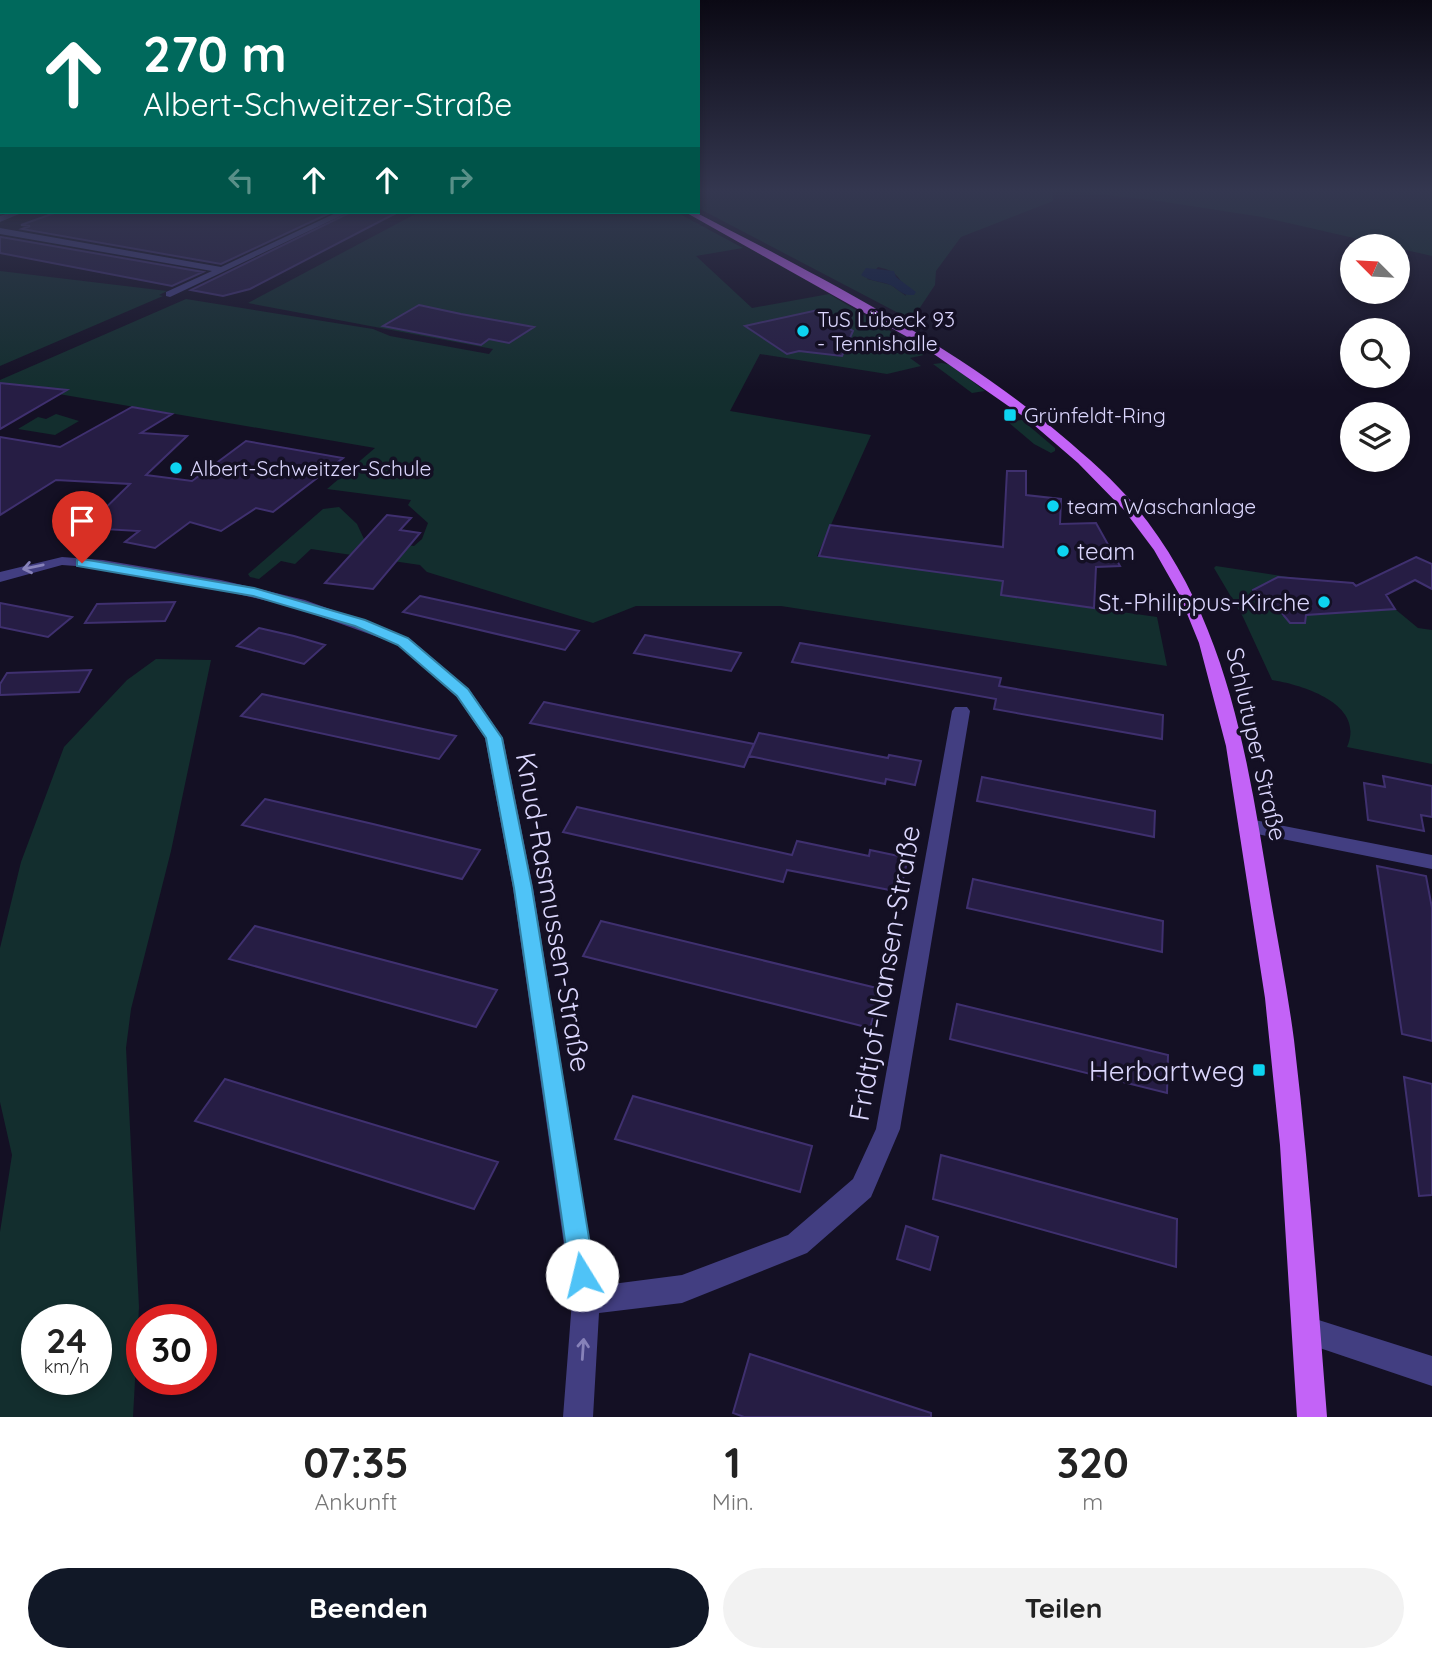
<!DOCTYPE html>
<html lang="de">
<meta charset="utf-8">
<style>
:root{--surface:#fff;--page:#f2f2f2;--text:#222;--muted:#767676;--accent:#111827}
body{margin:0;font-family:Quicksand,sans-serif;background:var(--page);color:var(--text);height:100vh;display:flex;flex-direction:column;font-size:26px;white-space:nowrap}
*{box-sizing:border-box;margin:0}
p{font-size:23px;color:var(--muted)}
.icon{flex:none;width:38px;height:38px;fill:none;stroke:currentColor;stroke-width:2;stroke-linecap:round;stroke-linejoin:round}
.map{position:relative;height:1417px;overflow:hidden}
.drawer{display:flex;flex-direction:column;background:var(--surface);flex:1}
.drawer>*{flex:none}
.hud{position:absolute;left:0px;top:0px;width:700px;height:214px;box-shadow:0 4px 10px #0003;background:#00695c;color:#fff;overflow:hidden}
.needle{width:46px;rotate:294deg}
.tools{position:absolute;left:1340px;top:234px;display:grid;gap:14px}
.tools a{display:grid;place-items:center;width:70px;height:70px;border-radius:50%;background:var(--surface);box-shadow:0 4px 10px #0003;font-size:35px}
.speed{position:absolute;left:21px;top:1304px;display:flex;gap:14px;font-size:35px;font-weight:700;text-align:center}
.speed>*{display:grid;place-content:center;width:91px;height:91px;border-radius:50%;background:var(--surface);box-shadow:0 4px 10px #0003;line-height:1}
.speed small{font-size:18px;font-weight:400}
.speed .limit{border:10px solid #d22;background:#fff;color:#111}
.pin{position:absolute;display:grid;place-items:center;width:60px;height:60px;color:#fff;margin:-72px -30px;border-radius:50% 50% 50% 0;rotate:-45deg;box-shadow:0 0 7px #0007}
.pin .icon{rotate:45deg}
.me{position:absolute;width:77px;margin:-38px;rotate:351deg;stroke-linejoin:round;filter:drop-shadow(0 0 5px #0008)}
.turn{display:flex;align-items:center;gap:24px;height:147px;padding:0 28px;font-size:32px}
.turn .icon{width:91px;height:91px;stroke-width:2.5}
.turn b{display:block;font-size:49px;line-height:60px}
.lanes{display:flex;align-items:center;height:66px;padding:0 28px;background:#0003;justify-content:center;gap:35px;direction:ltr}
.lanes .off{opacity:.35}
.eta{display:flex;justify-content:space-evenly;align-items:center;height:119px;text-align:center}
.eta b{font-size:42px;font-weight:700;line-height:49px}
.cta{display:flex;gap:14px;margin-top:auto;padding:14px 28px}
.cta a{flex:1;height:80px;border-radius:42px;background:var(--accent);color:#fff;font-size:28px;font-weight:700;line-height:80px;text-align:center}
.cta a+a{background:var(--page);color:var(--text)}
.map>svg:first-child{display:block}
.green{fill:#132e2e;fill-rule:evenodd}
.water{fill:#0d1e41}
.building{fill:#261d44;stroke:#3f306f;stroke-width:2}
.lines{fill:none;stroke-linecap:round;stroke-linejoin:round}
.minor{fill:#423e81;fill-rule:evenodd}
.major{fill:#c363f7;fill-rule:evenodd}
.oneway{stroke:#8782b9}
.route{fill:#4fc3f7;stroke:#337fa1;stroke-width:2}
.poi-dot{fill:#0dd4f1;stroke:#141024;stroke-width:2.5}
.labels{text-anchor:middle;dominant-baseline:central;stroke-width:7;stroke-linejoin:round;paint-order:stroke}
.far-poi-label{font-size:21px;fill:#dbd6fd;stroke:#141024;text-anchor:start}
.poi-label{font-size:24px;fill:#dbd6fd;stroke:#141024;text-anchor:start}
.street-label{font-size:24px;fill:#dbd6fd;stroke:#141024}
.near-street-label{font-size:28px;fill:#dbd6fd;stroke:#141024}
.near-poi-label{font-size:28px;fill:#dbd6fd;stroke:#141024;text-anchor:end}
</style>
<div class="map">
<svg width="1432" height="1417" viewBox="0 0 1432 1417">
<rect width="100%" height="100%" fill="#141024"/>
<path class="green" d="M 698,191 L 1052,191 L 1053,201 L 961,237 L 936,271 L 935,285 L 917,312 L 904,316 L 698,208 ZM 878,267 C 895,270 903,279 906,296 L 891,285 L 867,279 Z
M 1069,191 L 1432,191 L 1432,256 L 1262,217 L 1152,200 Z
M 419,212 L 676,212 L 743,248 L 696,256 L 752,308 L 829,294 L 886,328 L 924,355 L 910,358 L 921,366 L 887,374 L 760,354 L 730,411 L 871,435 L 817,556 L 1003,581 L 1002,595 L 1157,617 L 1167,666 L 781,606 L 636,606 L 593,623 L 427,572 L 420,565 L 311,549 L 295,564 L 281,561 L 259,579 L 250,577 L 248,574 L 254,569 L 323,509 L 339,507 L 357,524 L 364,539 L 414,546 L 422,539 L 428,523 L 408,505 L 411,500 L 327,489 L 375,448 L 0,384 L 0,380 L 186,299 L 373,329 L 390,336 L 489,354 L 493,349 L 248,303 Z
M 0,271 L 167,291 L 159,295 L 163,296 L 0,366 Z
M 942,363 L 951,365 L 985,391 L 972,393 L 933,364 Z
M 56,414 L 79,421 L 55,435 L 18,429 L 38,417 L 46,419 Z
M 1022,420 L 1055,448 L 1055,451 L 1051,453 L 1034,444 L 1008,422 Z
M 1216,566 L 1309,580 L 1273,579 L 1254,592 L 1259,604 L 1281,612 L 1282,616 L 1395,609 L 1418,628 L 1432,630 L 1432,764 L 1347,747 C 1366,704 1303,685 1272,680 L 1243,617 L 1214,568 Z
M 156,659 L 211,660 L 171,851 L 131,1009 L 126,1048 L 139,1307 L 133,1417 L 0,1417 L 0,1232 L 12,1155 L 0,1102 L 0,948 L 21,862 L 64,747 L 127,680 ZM 37,1320 L 96,1320 L 96,1379 L 37,1379 Z"/>
<path class="water" d="M 866,268 L 894,271 L 896,277 L 916,292 L 914,295 C 900,296 899,288 888,284 C 879,281 870,281 861,275 Z"/>
<path class="building" d="M 57,212 L 332,212 L 221,264 L 22,229 L 30,226 L 21,225 Z
M 351,212 L 398,212 L 250,289 L 223,296 L 191,290 Z
M 0,237 L 1,237 L 203,272 L 172,286 L 0,253 Z
M 419,305 L 461,314 L 534,327 L 509,343 L 489,339 L 481,345 L 383,326 Z
M 818,310 L 853,331 L 842,356 L 799,351 L 787,354 L 745,326 Z
M 0,383 L 67,390 L 0,429 Z
M 132,407 L 172,414 L 141,433 L 187,436 L 146,475 L 192,481 L 246,441 L 343,458 L 273,512 L 256,508 L 221,531 L 190,522 L 155,548 L 125,542 L 139,531 L 85,528 L 130,484 L 56,480 L 0,515 L 0,437 L 60,447 Z
M 1007,471 L 1026,471 L 1026,495 L 1061,499 L 1060,524 L 1096,523 L 1120,566 L 1096,567 L 1094,608 L 1001,595 L 1003,581 L 819,556 L 830,525 L 1003,547 Z
M 387,515 L 411,518 L 400,530 L 420,533 L 373,589 L 325,583 Z
M 1416,557 L 1432,564 L 1432,589 L 1415,580 L 1386,595 L 1395,609 L 1306,615 L 1305,623 L 1290,623 L 1281,612 L 1259,605 L 1253,590 L 1278,577 L 1353,583 L 1356,586 Z
M 420,596 L 471,607 L 579,631 L 565,650 L 403,612 Z
M 175,602 L 165,621 L 85,623 L 97,604 Z
M 0,603 L 47,612 L 72,617 L 48,637 L 0,627 Z
M 259,628 L 294,636 L 325,645 L 304,664 L 237,646 Z
M 645,635 L 741,653 L 731,671 L 634,653 Z
M 800,643 L 1001,678 L 999,686 L 1163,715 L 1162,739 L 994,709 L 996,699 L 792,662 Z
M 91,670 L 79,692 L 0,695 L 0,684 L 7,673 Z
M 262,694 L 423,729 L 456,736 L 439,759 L 241,716 Z
M 544,702 L 612,716 L 754,744 L 744,767 L 530,723 Z
M 759,733 L 888,758 L 889,755 L 921,761 L 915,785 L 886,779 L 885,784 L 749,756 Z
M 1383,776 L 1432,786 L 1432,817 L 1421,815 L 1424,831 L 1368,820 L 1364,783 L 1385,787 Z
M 982,777 L 1155,811 L 1154,837 L 977,801 Z
M 265,799 L 373,824 L 480,850 L 462,879 L 242,825 Z
M 577,807 L 792,855 L 797,841 L 869,856 L 870,850 L 908,858 L 900,892 L 787,870 L 783,882 L 563,832 Z
M 1377,866 L 1426,876 L 1432,908 L 1432,1041 L 1402,1034 Z
M 973,879 L 1163,921 L 1162,952 L 967,908 Z
M 601,921 L 881,989 L 870,1028 L 583,956 Z
M 255,926 L 414,968 L 497,990 L 476,1027 L 229,959 Z
M 957,1004 L 1168,1055 L 1167,1093 L 950,1039 Z
M 1404,1077 L 1432,1084 L 1432,1195 L 1419,1196 Z
M 225,1079 L 312,1106 L 498,1162 L 474,1209 L 195,1121 Z
M 633,1096 L 812,1146 L 800,1192 L 615,1139 Z
M 941,1155 L 1177,1219 L 1176,1267 L 933,1199 Z
M 906,1226 L 938,1237 L 930,1270 L 897,1259 Z
M 750,1354 L 931,1413 L 931,1417 L 744,1417 L 733,1413 Z"/>
<g class="lines">
<path class="minor" d="M 12,212 L 24,212 L 0,222 L 0,216 Z
M 338,212 L 349,212 L 170,297 L 166,296 L 166,292 L 212,271 L 0,234 L 0,228 L 221,267 Z
M 62,557 L 103,560 L 221,580 L 305,600 L 409,638 L 469,689 L 503,738 L 533,888 L 597,1286 L 682,1275 L 788,1235 L 853,1179 L 876,1129 L 952,711 L 955,707 L 967,707 L 970,711 L 900,1129 L 871,1197 L 807,1253 L 682,1303 L 599,1313 L 593,1417 L 563,1417 L 572,1301 L 513,888 L 485,738 L 457,697 L 397,644 L 294,607 L 221,590 L 103,568 L 62,565 L 0,582 L 0,572 Z
M 1249,819 L 1432,855 L 1432,869 L 1242,831 L 1239,826 L 1242,821 Z
M 1306,1316 L 1432,1356 L 1432,1386 L 1296,1340 L 1292,1330 L 1296,1320 Z"/>
<path class="major" d="M 685,212 L 695,212 C 822,278 952,343 1061,435 C 1087,457 1115,481 1136,507 C 1229,620 1248,762 1271,901 C 1279,948 1288,994 1294,1040 C 1309,1165 1317,1291 1327,1417 L 1297,1417 L 1280,1145 L 1265,998 L 1226,746 L 1199,643 L 1179,594 L 1154,550 L 1124,510 L 1078,463 L 1027,419 L 918,343 Z"/>
</g>
<defs><path id="oneway-shaft" d="M-6 0H5M1.5-3L5.5 0L1.5 3" fill="none" stroke-width="1.6" stroke-linecap="round" stroke-linejoin="round" transform="scale(1.75)"/></defs>
<g class="oneway">
<use href="#oneway-shaft" transform="translate(33 567) rotate(168)"/>
<use href="#oneway-shaft" transform="translate(583 1349) rotate(-86)"/>
</g>
<linearGradient id="sky" x2="0" y2="1"><stop stop-color="#0b0914"/><stop offset="0.49" stop-color="#343750"/><stop offset="1" stop-color="#343750" stop-opacity="0"/></linearGradient>
<rect width="1432" height="390" fill="url(#sky)"/>
<path class="route" d="M 82,559 L 254,588 L 365,620 L 408,638 L 468,689 L 502,738 L 532,888 L 595,1275 L 591,1284 L 582,1288 L 574,1284 L 570,1275 L 514,888 L 486,738 L 457,696 L 398,645 L 355,626 L 253,596 L 77,566 L 77,560 Z"/>
<g class="poi-dot">
<circle cx="803" cy="331" r="7"/>
<rect x="1003" y="408" width="14" height="14" rx="3.5"/>
<circle cx="176" cy="468" r="7"/>
<circle cx="1053" cy="506" r="7"/>
<circle cx="1063" cy="551" r="7"/>
<circle cx="1324" cy="602" r="7"/>
<rect x="1252" y="1063" width="14" height="14" rx="3.5"/>
</g>
<g class="labels">
<g class="far-poi-label">
<text x="817" y="319">TuS Lübeck 93<tspan x="817" dy="24">- Tennishalle</tspan></text>
<text x="1024" y="415">Grünfeldt-Ring</text>
<text x="190" y="468">Albert-Schweitzer-Schule</text>
<text x="1067" y="506">team Waschanlage</text>
</g>
<g class="poi-label">
<text x="1077" y="551">team</text>
<text x="1310" y="602" text-anchor="end">St.-Philippus-Kirche</text>
</g>
<g class="street-label">
<text transform="translate(1257 744) rotate(77)">Schlutuper Straße</text>
</g>
<g class="near-street-label">
<text transform="translate(554 912) rotate(80)">Knud-Rasmussen-Straße</text>
<text transform="translate(884 973) rotate(-80)">Fridtjof-Nansen-Straße</text>
</g>
<g class="near-poi-label">
<text x="1245" y="1070">Herbartweg</text>
</g>
</g>
</svg>
<div class="tools">
<a><svg class="needle" viewBox="-14 -14 28 28"><path d="M0-13l5 13h-10z" fill="#e53935"/><path d="M0 13l5-13h-10z" fill="#767676"/></svg></a>
<a><svg class="icon" aria-label="search" viewBox="0 0 24 24"><circle cx="10" cy="10" r="6"/><path d="M15 15l6 6"/></svg></a>
<a><svg class="icon" aria-label="layers" viewBox="0 0 24 24"><path d="M12 4l9 5-9 5-9-5zM3 14l9 5 9-5"/></svg></a>
</div>
<div class="speed"><div>24<small>km/h</small></div><div class="limit">30</div></div>
<div class="pin" style="left:82px;top:563px;background:#d93025"><svg class="icon" aria-label="arrive" viewBox="0 0 24 24"><path d="M6 21V4h12l-3 4 3 4H6"/></svg></div>
<svg class="me" style="left:582px;top:1275px" viewBox="-20 -20 40 40"><circle r="19" fill="#fff"/><path d="M0-13L10 11 0 6-10 11z" fill="#4fc3f7"/></svg>
<div class="hud">
<div class="turn"><svg class="icon" aria-label="ahead" viewBox="0 0 24 24"><path d="M12 20V5M6 11l6-6 6 6"/></svg><div><b>270 m</b>Albert-Schweitzer-Straße</div></div>
<div class="lanes"><svg class="icon off" aria-label="left" viewBox="0 0 24 24"><path d="M17 20v-9H6M10 6l-5 5 5 5"/></svg><svg class="icon" aria-label="ahead" viewBox="0 0 24 24"><path d="M12 20V5M6 11l6-6 6 6"/></svg><svg class="icon" aria-label="ahead" viewBox="0 0 24 24"><path d="M12 20V5M6 11l6-6 6 6"/></svg><svg class="icon off" aria-label="right" viewBox="0 0 24 24"><path d="M7 20v-9h11M14 6l5 5-5 5"/></svg></div>
</div>
</div>
<section class="drawer">
<div class="eta">
<div><b>07:35</b><p>Ankunft</p></div>
<div><b>1</b><p>Min.</p></div>
<div><b>320</b><p>m</p></div>
</div>
<div class="cta"><a>Beenden</a><a>Teilen</a></div>
</section>
